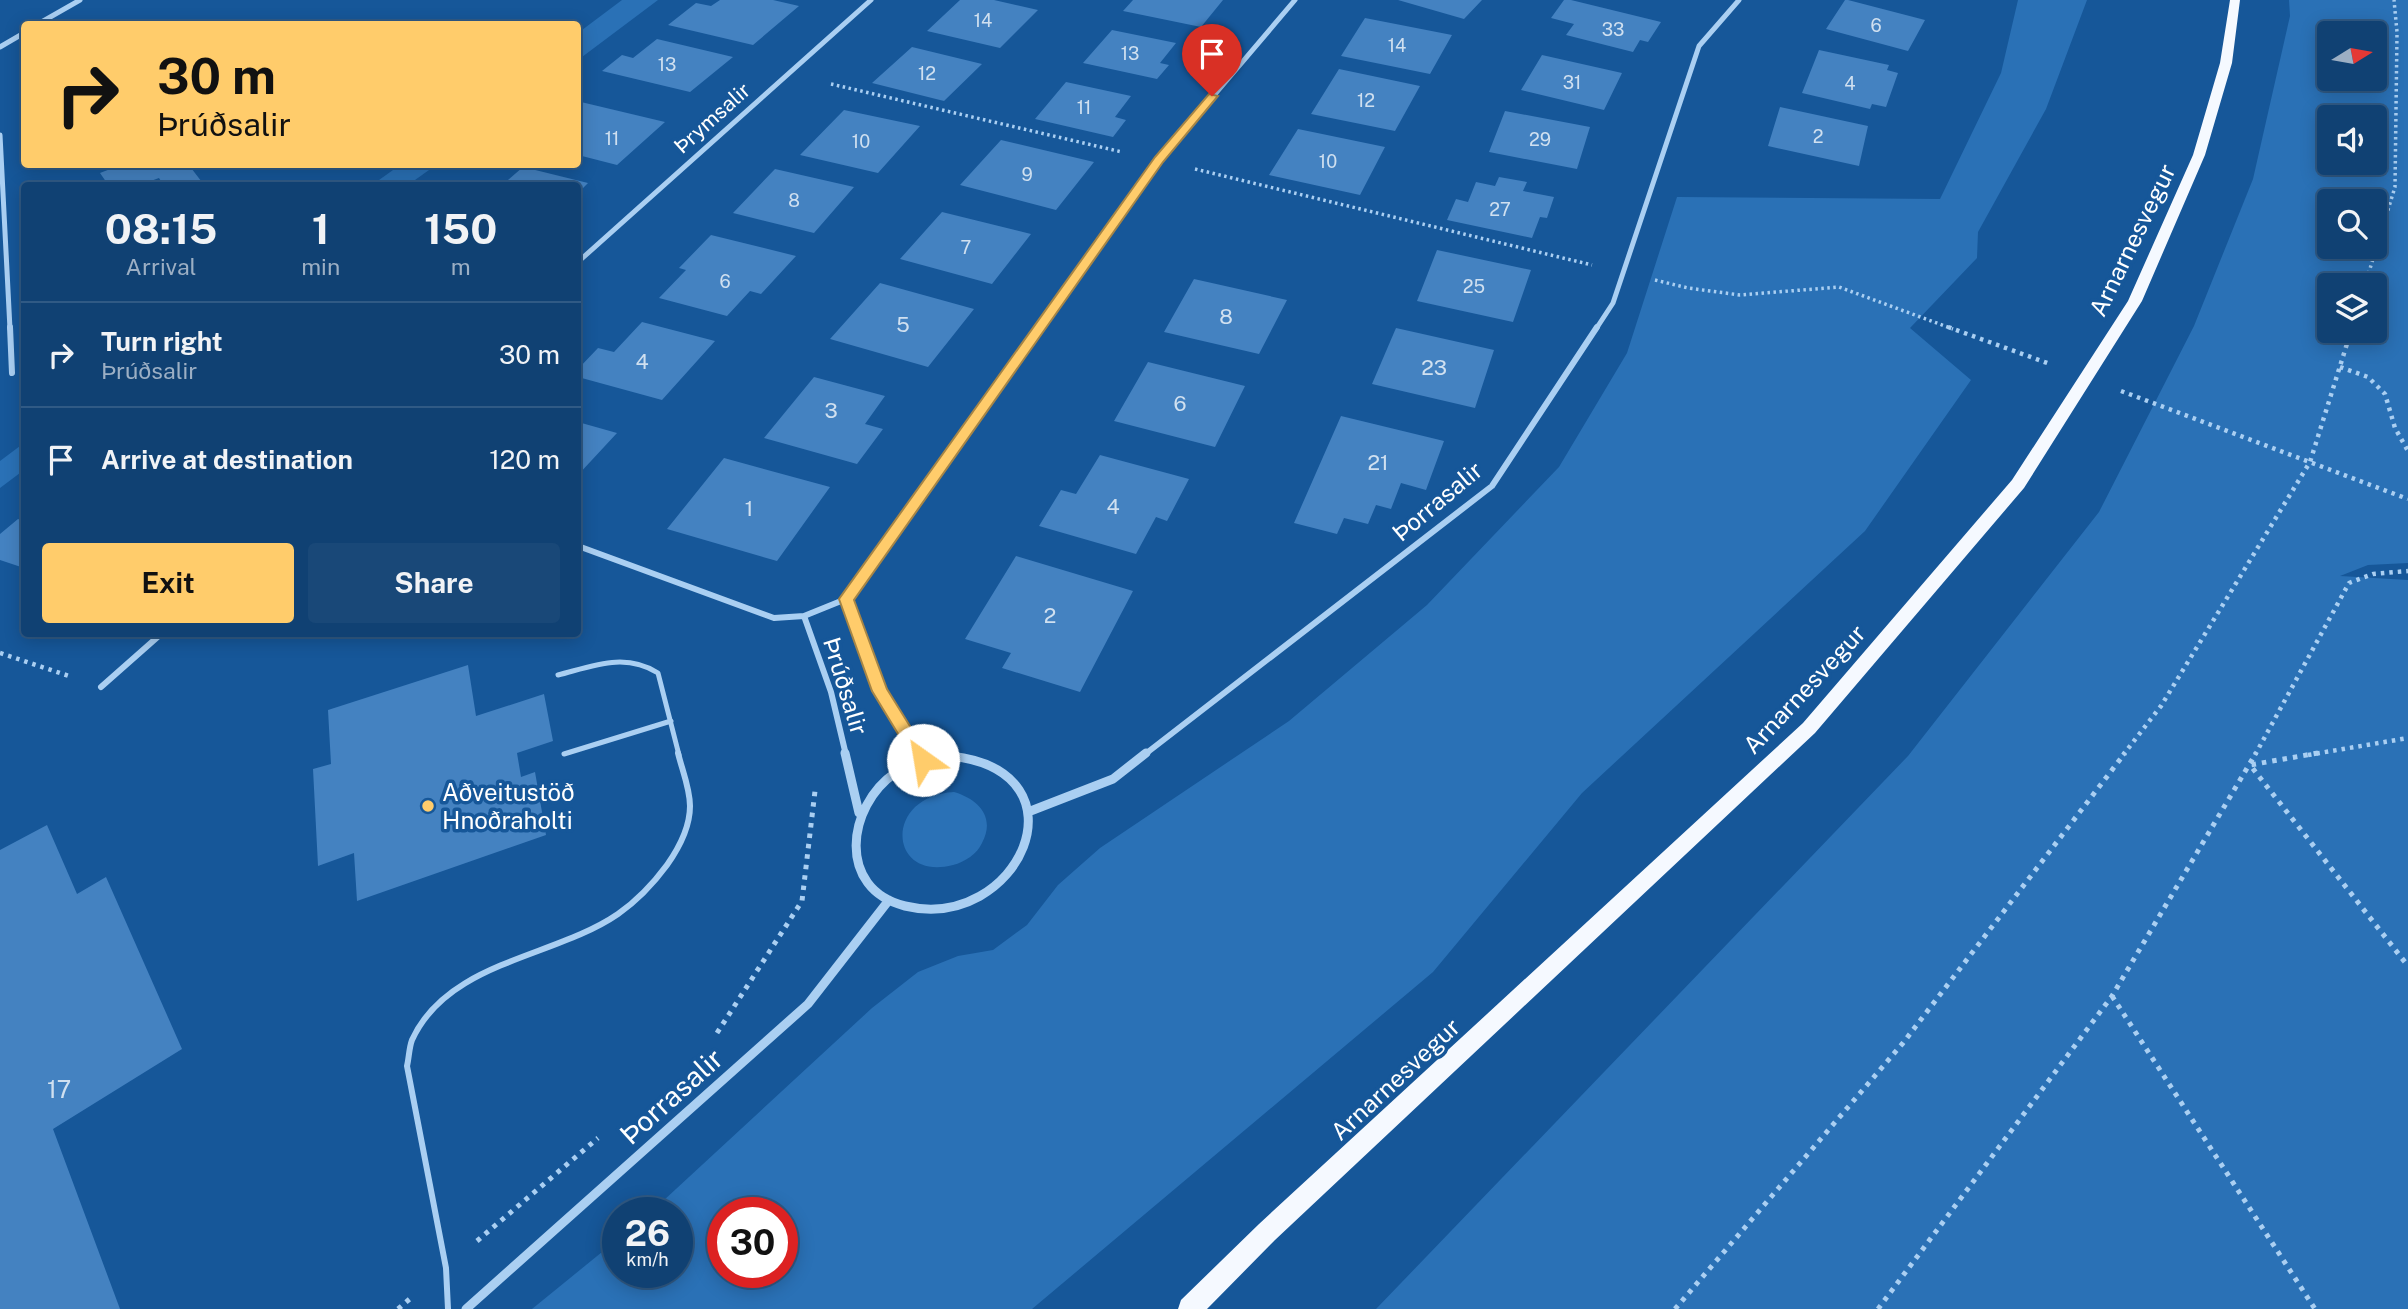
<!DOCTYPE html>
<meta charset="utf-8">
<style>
:root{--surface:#104173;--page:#194878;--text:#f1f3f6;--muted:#9cafc4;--line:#305a85;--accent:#ffcc6b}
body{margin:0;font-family:"Public Sans",sans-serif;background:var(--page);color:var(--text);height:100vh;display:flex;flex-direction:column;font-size:26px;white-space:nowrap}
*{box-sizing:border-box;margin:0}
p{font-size:23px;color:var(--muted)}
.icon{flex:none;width:38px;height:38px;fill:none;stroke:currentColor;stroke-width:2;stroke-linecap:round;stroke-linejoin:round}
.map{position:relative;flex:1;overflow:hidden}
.side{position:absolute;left:21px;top:182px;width:560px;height:455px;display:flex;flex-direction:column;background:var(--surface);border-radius:7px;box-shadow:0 4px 18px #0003,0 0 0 2px var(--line)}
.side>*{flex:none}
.guide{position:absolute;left:21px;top:21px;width:560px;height:147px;border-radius:7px;box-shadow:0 4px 18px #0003,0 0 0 2px var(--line);background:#ffcc6b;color:#111;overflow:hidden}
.needle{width:46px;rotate:79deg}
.tools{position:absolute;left:2317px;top:21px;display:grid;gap:14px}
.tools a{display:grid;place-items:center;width:70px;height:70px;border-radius:7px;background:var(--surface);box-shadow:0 4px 18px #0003,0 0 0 2px var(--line);font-size:35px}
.speed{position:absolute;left:602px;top:1197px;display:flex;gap:14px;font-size:35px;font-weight:700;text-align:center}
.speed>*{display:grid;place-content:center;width:91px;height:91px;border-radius:50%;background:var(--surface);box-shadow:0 4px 18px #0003,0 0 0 2px var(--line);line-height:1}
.speed small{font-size:18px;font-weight:400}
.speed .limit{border:10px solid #d22;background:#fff;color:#111}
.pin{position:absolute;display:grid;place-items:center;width:60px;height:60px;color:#fff;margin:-72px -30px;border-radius:50% 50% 50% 0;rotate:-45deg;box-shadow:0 0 7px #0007}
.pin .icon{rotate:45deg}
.me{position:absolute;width:77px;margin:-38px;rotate:328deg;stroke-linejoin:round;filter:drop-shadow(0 0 5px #0008)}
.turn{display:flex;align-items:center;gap:24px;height:147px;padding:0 21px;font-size:32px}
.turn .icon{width:91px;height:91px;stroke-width:2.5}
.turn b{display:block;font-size:49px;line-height:60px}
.eta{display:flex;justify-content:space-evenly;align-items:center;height:119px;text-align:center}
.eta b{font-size:42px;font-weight:700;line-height:49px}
.cta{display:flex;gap:14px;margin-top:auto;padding:14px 21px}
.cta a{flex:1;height:80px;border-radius:7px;background:var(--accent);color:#111;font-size:28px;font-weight:700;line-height:80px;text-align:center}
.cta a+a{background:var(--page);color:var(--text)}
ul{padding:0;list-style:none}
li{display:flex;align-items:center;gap:21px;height:105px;padding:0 21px;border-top:2px solid var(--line)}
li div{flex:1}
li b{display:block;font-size:26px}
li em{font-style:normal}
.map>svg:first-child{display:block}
.green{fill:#2a71b6;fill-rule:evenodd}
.building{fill:#4482c1}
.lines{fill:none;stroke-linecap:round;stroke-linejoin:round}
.path-far2{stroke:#aacff2;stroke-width:3.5;stroke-dasharray:2.5 3.5;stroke-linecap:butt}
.path-far1{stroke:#aacff2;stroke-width:4.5;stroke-dasharray:3.5 5;stroke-linecap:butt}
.path{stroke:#aacff2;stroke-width:5;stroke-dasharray:4.5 6;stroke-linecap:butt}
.service-far1{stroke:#aacff2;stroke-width:5}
.service{stroke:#aacff2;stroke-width:6}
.minor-far2{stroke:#aacff2;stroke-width:5}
.minor-far1{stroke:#aacff2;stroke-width:6}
.minor{stroke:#aacff2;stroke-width:9}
.primary{fill:#f5f9ff;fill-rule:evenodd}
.route{fill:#ffcc6b;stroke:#a68546;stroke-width:2}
.poi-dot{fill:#ffcc6b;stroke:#165799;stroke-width:2.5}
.labels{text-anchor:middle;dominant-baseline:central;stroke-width:7;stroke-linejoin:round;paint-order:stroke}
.far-number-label{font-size:18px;fill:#d0e0f0}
.far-street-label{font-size:21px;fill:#fff;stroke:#165799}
.number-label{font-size:21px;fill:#d0e0f0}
.street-label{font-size:24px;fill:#fff;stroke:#165799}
.poi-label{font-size:24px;fill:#fff;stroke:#165799;text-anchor:start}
.near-number-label{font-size:24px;fill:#d0e0f0}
.near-street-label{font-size:28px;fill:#fff;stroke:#165799}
</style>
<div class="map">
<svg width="2408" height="1309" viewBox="0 0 2408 1309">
<rect width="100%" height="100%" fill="#165799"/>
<path class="green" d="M 622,0 L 658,0 L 578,60 L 578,33 Z
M 2018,0 L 2087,0 L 2046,109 L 1978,232 L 1977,258 L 1910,328 L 1971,380 L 1865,531 L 1582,793 L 1433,972 L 1032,1309 L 532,1309 L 618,1239 L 618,1272 L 677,1272 L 677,1213 L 650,1213 L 872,1008 L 918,972 L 958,956 L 993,950 L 1027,925 L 1058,885 L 1100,848 L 1289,721 L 1427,605 L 1559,467 L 1627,353 L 1677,197 L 1940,199 L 2001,73 ZM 723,1213 L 782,1213 L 782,1272 L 723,1272 Z
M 2289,0 L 2408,0 L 2408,563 L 2368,565 L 2340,576 L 2408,580 L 2408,1309 L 1376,1309 L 1908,756 L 2099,512 L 2194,326 L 2253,179 L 2290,16 ZM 2329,33 L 2375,33 L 2375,79 L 2329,79 ZM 2329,117 L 2375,117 L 2375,163 L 2329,163 ZM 2329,201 L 2375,201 L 2375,247 L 2329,247 ZM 2375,285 L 2375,331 L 2329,331 L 2329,285 Z
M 400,165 L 400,164 L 436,165 L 408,185 L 372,185 Z
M 24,443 L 24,470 L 0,488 L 0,461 Z
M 954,792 C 978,799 996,817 982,843 C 977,854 965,862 953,865 C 888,882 883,796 954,792 Z"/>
<path class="building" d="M 720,0 L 773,0 L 799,6 L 753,45 L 668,25 L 696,3 L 711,6 Z
M 960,0 L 994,0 L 1038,10 L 1000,48 L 927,31 Z
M 1133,0 L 1223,0 L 1201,27 L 1123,11 Z
M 1398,0 L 1482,0 L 1464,19 Z
M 1564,0 L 1571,0 L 1661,22 L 1648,42 L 1640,40 L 1633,52 L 1566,35 L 1574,24 L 1551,18 Z
M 1845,0 L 1848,0 L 1925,20 L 1908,51 L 1826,29 Z
M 1365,18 L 1452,35 L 1430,74 L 1341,56 Z
M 1112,30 L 1176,43 L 1160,63 L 1169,65 L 1157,79 L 1083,63 Z
M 657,39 L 733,57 L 690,92 L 602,71 L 622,55 L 633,58 Z
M 912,47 L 982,64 L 944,101 L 872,83 Z
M 1819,50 L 1889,65 L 1887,70 L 1898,73 L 1886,107 L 1872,104 L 1870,109 L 1802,93 Z
M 1542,55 L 1622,73 L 1604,110 L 1521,90 Z
M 1339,69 L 1420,86 L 1395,131 L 1311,114 Z
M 1066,82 L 1131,96 L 1115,117 L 1126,120 L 1113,137 L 1035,119 Z
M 581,102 L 665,122 L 617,165 L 578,155 L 578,105 Z
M 1780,107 L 1868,126 L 1859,166 L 1768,146 Z
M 844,110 L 920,126 L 878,173 L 800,155 Z
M 1505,111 L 1590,127 L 1577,169 L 1489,152 Z
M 1298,129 L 1385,147 L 1360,195 L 1269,175 Z
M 1001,140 L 1094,162 L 1056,210 L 960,185 Z
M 123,164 L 188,164 L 205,186 L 164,186 L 159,178 L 137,186 L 109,186 L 100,173 Z
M 523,167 L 588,183 L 578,193 L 578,186 L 501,186 Z
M 775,169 L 854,187 L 814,233 L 733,213 Z
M 1499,177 L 1527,182 L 1523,191 L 1554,197 L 1547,218 L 1540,217 L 1532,238 L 1447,220 L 1456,199 L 1468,202 L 1476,182 L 1495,186 Z
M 942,212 L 1031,234 L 992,284 L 900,259 Z
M 711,235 L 796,256 L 761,294 L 750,291 L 727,316 L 659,298 L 686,270 L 679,268 Z
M 1437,250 L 1531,270 L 1513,322 L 1417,301 Z
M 1194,279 L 1287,300 L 1259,354 L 1164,332 Z
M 880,283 L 974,309 L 928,367 L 830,339 Z
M 642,322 L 715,341 L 662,400 L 578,377 L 578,369 L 598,348 L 614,352 Z
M 1396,328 L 1494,350 L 1475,408 L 1372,384 Z
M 1148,362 L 1245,386 L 1215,447 L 1114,421 Z
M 814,377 L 885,396 L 865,424 L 883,429 L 857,464 L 764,438 Z
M 1341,416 L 1444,441 L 1426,490 L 1401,483 L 1391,509 L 1376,505 L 1368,524 L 1344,518 L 1337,534 L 1294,523 Z
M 578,422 L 617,433 L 578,475 Z
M 1100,455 L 1189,479 L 1167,521 L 1156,517 L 1136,554 L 1039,526 L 1061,490 L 1076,494 Z
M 724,458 L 830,487 L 777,561 L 667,529 Z
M 18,519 L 24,521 L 24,568 L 0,560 L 0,534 Z
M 1016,556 L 1133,591 L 1080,692 L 1002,668 L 1011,653 L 965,639 Z
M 468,665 L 476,716 L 544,694 L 553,741 L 517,753 L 521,777 L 535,772 L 546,835 L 357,901 L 354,853 L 318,866 L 313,769 L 331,764 L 328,710 Z
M 47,825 L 77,894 L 106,877 L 182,1049 L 53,1129 L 120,1309 L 0,1309 L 0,850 Z"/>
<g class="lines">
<path class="path-far2" d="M 831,84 L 1122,152
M 1195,169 L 1592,265
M 1655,280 L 1688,288 L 1740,295 L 1839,287 L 1953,329
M 2365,285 L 2395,187 L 2397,32 L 2394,0"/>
<path class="path-far1" d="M 1948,327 L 2050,364
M 2340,367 L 2368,377 L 2385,394 L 2395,428 L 2408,451
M 2121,391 L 2408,499
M 0,653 L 69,676
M 2123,755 L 2161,706 L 2310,462 L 2351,331
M 2255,755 L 2349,583 L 2373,574 L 2408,571
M 2308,755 L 2408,738"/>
<path class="path" d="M 2318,753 L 2250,765 L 2408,966
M 2112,996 L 2315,1309
M 717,1033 L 802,901 L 815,791
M 477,1241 L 598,1138
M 398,1309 L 412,1297
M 1675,1309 L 1903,1043 L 2125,753
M 1878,1309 L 2112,996 L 2256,753"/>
<path class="service-far1" d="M 558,675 C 593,666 625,652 658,673 L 679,755
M 564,754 L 671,721"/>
<path class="service" d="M 448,1309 L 446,1268 L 407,1066 C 409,1058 409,1048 412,1040 C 448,961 554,958 618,914 C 638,900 653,884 667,865 C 679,848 690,827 690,806 C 690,788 682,770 678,753"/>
<path class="minor-far2" d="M 38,24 L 80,0
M 0,47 L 24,33
M 0,135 L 10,329
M 578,262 L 871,0
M 1039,329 L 1159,160 L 1295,0
M 1596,329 L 1613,303 L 1699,46 L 1739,0"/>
<path class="minor-far1" d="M 10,327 L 12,373
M 578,546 L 774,618 L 804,616 L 846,599 L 1040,327
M 846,599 L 880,691 L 920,755
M 804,616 L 831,692 L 846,755
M 101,687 L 161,634
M 1144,755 L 1492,486 L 1597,327"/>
<path class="minor" d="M 845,753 L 859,813
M 919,753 L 923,760
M 951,756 C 1092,772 1018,933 905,906 C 836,889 847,806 895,773 C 912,761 932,758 951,756 Z
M 1028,812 L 1113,779 L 1146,753
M 466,1309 L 808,1004 L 889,900"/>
<path class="primary" d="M 2230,0 L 2240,0 L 2232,63 L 2205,155 L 2142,301 L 2024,488 L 1815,733 L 1275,1240 L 1207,1309 L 1178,1309 L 1181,1300 L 1259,1224 L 1803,723 L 2012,480 L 2128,301 L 2193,155 L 2220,63 Z"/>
</g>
<path class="route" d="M 1209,94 L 1218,96 L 1163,162 L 854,600 L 887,689 L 931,760 L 929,765 L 917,765 L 872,691 L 839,599 L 1155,157 Z"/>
<circle class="poi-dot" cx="428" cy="806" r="7"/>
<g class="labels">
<g class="far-number-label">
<text x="983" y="20">14</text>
<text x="1876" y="25">6</text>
<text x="1613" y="29">33</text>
<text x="1397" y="45">14</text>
<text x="1130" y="53">13</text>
<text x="667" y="64">13</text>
<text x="927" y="73">12</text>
<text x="1572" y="82">31</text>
<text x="1850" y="83">4</text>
<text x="1366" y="100">12</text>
<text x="1084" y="107">11</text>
<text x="1818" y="136">2</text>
<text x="612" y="138">11</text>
<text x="1540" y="139">29</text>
<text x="861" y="141">10</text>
<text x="1328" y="161">10</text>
<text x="1027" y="174">9</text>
<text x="794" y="200">8</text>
<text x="1500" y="209">27</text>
<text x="966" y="247">7</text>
<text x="725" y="281">6</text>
<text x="1474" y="286">25</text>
</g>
<g class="far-street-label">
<text transform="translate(712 118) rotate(-42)">Þrymsalir</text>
</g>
<g class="number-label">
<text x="1226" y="316">8</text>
<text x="903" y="324">5</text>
<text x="642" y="361">4</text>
<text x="1434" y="367">23</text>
<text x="1180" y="403">6</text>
<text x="831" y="410">3</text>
<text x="1378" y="462">21</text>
<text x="1113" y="506">4</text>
<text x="749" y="508">1</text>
<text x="1050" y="615">2</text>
</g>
<g class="street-label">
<text transform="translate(2132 240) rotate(-64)">Arnarnesvegur</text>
<text transform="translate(1437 501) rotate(-40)">Þorrasalir</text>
<text transform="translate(846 686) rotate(73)">Þrúðsalir</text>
<text transform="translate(1804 689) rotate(-47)">Arnarnesvegur</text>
<text transform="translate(1395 1079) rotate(-43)">Arnarnesvegur</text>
</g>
<g class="poi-label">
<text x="442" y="792">Aðveitustöð<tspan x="442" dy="28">Hnoðraholti</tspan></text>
</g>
<g class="near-number-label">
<text x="59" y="1089">17</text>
</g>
<g class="near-street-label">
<text transform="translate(671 1096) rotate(-42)">Þorrasalir</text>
</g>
</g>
</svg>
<div class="tools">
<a><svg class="needle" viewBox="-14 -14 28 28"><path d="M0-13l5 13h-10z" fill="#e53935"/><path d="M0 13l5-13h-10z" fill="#9cafc4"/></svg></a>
<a><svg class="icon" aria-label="sound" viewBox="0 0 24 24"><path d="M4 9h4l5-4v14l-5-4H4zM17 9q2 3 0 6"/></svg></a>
<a><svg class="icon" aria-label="search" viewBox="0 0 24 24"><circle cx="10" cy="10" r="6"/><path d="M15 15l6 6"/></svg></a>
<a><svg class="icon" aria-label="layers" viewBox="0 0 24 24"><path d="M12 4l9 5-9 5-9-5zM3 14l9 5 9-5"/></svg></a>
</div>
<div class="speed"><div>26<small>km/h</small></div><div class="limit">30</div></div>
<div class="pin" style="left:1212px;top:96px;background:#d93025"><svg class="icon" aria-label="arrive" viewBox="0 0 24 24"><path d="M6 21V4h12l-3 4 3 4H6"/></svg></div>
<svg class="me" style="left:923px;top:760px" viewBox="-20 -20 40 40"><circle r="19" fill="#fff"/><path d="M0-13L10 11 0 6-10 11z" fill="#ffcc6b"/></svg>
<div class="guide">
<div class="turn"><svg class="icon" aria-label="right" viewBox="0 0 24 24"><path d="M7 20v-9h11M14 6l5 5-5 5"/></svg><div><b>30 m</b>Þrúðsalir</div></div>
</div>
<section class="side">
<div class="eta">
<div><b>08:15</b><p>Arrival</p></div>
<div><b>1</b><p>min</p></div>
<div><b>150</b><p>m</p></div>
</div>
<ul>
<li><svg class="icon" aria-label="right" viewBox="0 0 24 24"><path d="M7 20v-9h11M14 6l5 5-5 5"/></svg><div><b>Turn right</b><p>Þrúðsalir</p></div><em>30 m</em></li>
<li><svg class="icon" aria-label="arrive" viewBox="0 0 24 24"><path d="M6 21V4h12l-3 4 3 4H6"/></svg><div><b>Arrive at destination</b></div><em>120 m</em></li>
</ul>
<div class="cta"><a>Exit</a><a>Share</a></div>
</section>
</div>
